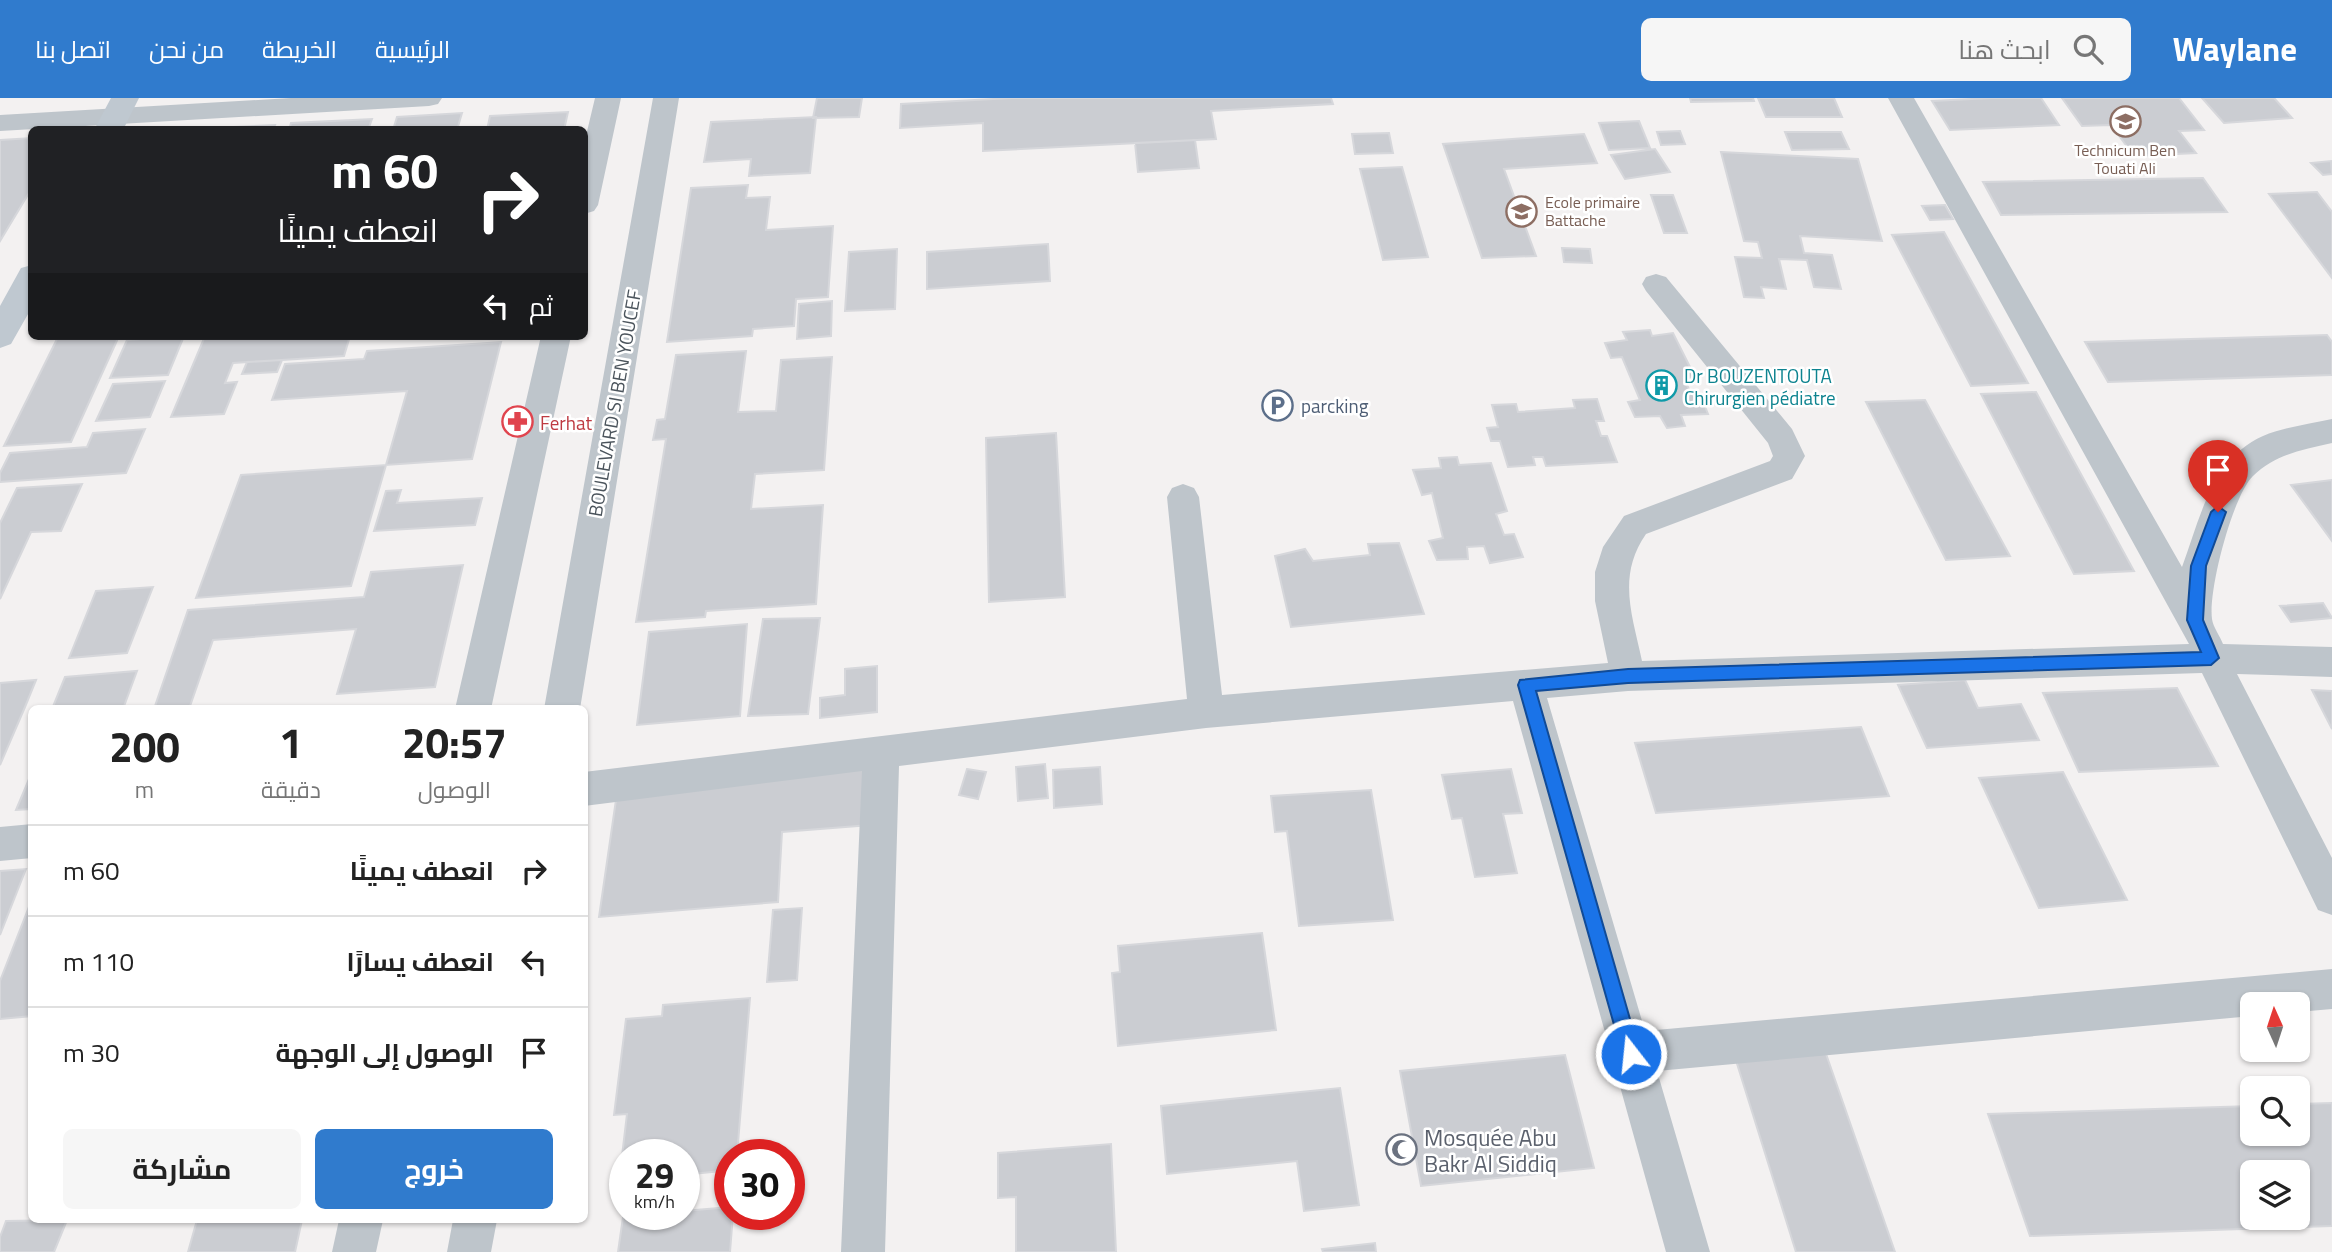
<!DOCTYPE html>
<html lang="ar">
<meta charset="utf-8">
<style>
:root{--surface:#fff;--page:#f6f6f6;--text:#222;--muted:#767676;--line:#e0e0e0;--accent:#307bcd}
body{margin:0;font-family:"Titillium Web",Cairo,sans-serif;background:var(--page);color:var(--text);direction:rtl;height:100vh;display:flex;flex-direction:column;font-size:26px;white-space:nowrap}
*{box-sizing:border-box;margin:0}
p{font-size:23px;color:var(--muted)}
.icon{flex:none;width:38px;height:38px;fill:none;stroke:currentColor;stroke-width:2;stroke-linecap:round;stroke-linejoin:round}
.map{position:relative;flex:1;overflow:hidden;direction:ltr}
.sheet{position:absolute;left:28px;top:607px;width:560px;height:518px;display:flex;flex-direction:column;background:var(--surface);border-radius:10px;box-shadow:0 2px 5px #0004;direction:rtl}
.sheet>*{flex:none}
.guide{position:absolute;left:28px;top:28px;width:560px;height:214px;border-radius:10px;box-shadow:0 2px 5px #0004;direction:rtl;background:#202124;color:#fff;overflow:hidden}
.needle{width:46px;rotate:357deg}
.fabs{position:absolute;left:2240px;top:894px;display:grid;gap:14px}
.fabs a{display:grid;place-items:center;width:70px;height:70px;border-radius:10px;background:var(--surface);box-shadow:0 2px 5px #0004;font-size:35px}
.speed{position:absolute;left:609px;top:1041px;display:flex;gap:14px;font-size:35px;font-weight:700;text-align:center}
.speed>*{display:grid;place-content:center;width:91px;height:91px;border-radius:50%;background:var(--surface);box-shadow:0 2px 5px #0004;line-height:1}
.speed small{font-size:18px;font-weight:400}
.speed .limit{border:10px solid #d22;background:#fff;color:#111}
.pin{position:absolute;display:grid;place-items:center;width:60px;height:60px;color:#fff;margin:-72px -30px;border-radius:50% 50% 50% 0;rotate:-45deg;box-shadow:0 0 7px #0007}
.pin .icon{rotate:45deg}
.me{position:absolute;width:77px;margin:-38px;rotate:344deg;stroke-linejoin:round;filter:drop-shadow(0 0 5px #0008)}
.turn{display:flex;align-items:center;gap:24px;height:147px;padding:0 35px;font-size:32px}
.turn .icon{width:91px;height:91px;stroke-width:2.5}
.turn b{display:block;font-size:49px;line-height:60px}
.then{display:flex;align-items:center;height:66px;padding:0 35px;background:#0003;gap:14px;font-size:26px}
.eta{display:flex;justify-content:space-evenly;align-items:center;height:119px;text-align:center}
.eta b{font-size:42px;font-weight:700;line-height:49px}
.primary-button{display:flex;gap:14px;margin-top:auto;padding:14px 35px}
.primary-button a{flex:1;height:80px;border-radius:10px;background:var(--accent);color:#fff;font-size:28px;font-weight:700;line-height:80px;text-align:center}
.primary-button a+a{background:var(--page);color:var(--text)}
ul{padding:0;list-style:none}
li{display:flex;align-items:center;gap:21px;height:91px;padding:0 35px;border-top:2px solid var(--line)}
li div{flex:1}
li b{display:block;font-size:26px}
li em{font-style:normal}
header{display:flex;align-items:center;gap:42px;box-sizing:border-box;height:98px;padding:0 35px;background:var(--accent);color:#fff}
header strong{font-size:33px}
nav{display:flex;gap:38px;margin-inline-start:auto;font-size:24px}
.search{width:490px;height:63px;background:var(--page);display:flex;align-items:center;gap:18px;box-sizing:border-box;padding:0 24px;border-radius:10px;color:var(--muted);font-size:26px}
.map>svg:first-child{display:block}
.building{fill:#cbcdd2;stroke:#d6d7db;stroke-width:2;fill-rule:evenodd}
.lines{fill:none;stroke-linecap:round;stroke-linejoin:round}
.street{fill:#bec5cb;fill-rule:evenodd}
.secondary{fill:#bfc8d0;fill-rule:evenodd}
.route{fill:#1a73e8;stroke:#114b97;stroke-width:2}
.labels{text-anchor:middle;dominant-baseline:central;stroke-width:5;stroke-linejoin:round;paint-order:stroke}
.far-education-label{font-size:16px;fill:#785e54;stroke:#fff}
.culture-label{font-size:19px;fill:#0d838f;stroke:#fff;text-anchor:start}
.street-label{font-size:19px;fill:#4b545c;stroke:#fff}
.service-label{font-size:19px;fill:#4e5e75;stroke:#fff;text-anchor:start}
.health-label{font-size:19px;fill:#be3a42;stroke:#fff;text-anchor:start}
.near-worship-label{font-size:23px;fill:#5b616d;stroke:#fff;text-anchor:start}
</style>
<header>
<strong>Waylane</strong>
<div class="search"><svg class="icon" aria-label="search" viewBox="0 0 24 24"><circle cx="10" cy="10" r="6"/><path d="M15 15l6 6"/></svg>ابحث هنا</div>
<nav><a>الرئيسية</a><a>الخريطة</a><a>من نحن</a><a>اتصل بنا</a></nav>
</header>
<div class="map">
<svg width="2332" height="1154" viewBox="0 0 2332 1154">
<rect width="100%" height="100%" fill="#f3f1f1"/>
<path class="building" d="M 817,0 L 862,0 L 859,19 L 813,20 Z
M 1012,0 L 1331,0 L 1333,6 L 1211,13 L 1216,41 L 983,53 L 983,25 L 900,30 L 901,6 Z
M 1690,0 L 1753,0 L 1754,3 L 1691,4 Z
M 1758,0 L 1834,0 L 1842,19 L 1766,19 Z
M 1992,0 L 2041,0 L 2059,27 L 1950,32 L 1932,3 Z
M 2062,0 L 2179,0 L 2204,32 L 2179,33 L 2196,55 L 2134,58 L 2111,27 L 2082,28 Z
M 2202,0 L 2274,0 L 2292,20 L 2224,25 Z
M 568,14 L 564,32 L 487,32 L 490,18 Z
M 462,15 L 457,32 L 393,32 L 397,19 Z
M 816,19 L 810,75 L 749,78 L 751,61 L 704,64 L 711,24 Z
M 372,21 L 368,32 L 289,32 L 291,25 Z
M 1639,23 L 1650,50 L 1609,52 L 1599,25 Z
M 275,27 L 273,32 L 191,32 L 212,30 Z
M 1680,33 L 1685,46 L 1661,47 L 1657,34 Z
M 1785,34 L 1841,34 L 1849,51 L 1792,52 Z
M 1389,35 L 1393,55 L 1355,56 L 1352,36 Z
M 1584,36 L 1597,65 L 1504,71 L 1536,158 L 1482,160 L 1443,46 Z
M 32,40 L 32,90 L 0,143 L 0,42 Z
M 1195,42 L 1199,70 L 1138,74 L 1135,45 Z
M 1655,51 L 1670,74 L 1625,81 L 1611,57 Z
M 1721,54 L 1858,61 L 1882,143 L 1800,138 L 1804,155 L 1832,157 L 1841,191 L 1814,189 L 1807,162 L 1779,161 L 1786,191 L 1761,189 L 1764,200 L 1744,199 L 1735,159 L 1762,160 L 1758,144 L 1744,143 Z
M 2331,63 L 2332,76 L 2323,77 L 2311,65 Z
M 1402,69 L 1428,159 L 1383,162 L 1360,71 Z
M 2203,80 L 2227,114 L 2001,117 L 1983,84 Z
M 748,87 L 746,100 L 770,99 L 766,132 L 833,128 L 828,199 L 796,201 L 794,228 L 753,231 L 752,238 L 667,244 L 691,90 Z
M 2317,94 L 2332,114 L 2332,180 L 2269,96 Z
M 1651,97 L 1673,97 L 1687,135 L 1664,135 Z
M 1945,107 L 1953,121 L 1930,122 L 1922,108 Z
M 1944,134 L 2028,285 L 1971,288 L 1892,137 Z
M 1048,146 L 1050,183 L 927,191 L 927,154 Z
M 1562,150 L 1590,151 L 1592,165 L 1564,164 Z
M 897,151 L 895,211 L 845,213 L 849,154 Z
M 832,203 L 831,238 L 797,241 L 799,206 Z
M 1650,232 L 1652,238 L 1673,235 L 1695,279 L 1684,280 L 1691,296 L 1700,296 L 1708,316 L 1681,317 L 1685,328 L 1667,330 L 1660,318 L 1635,319 L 1628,304 L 1640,302 L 1622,259 L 1611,260 L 1605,245 L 1627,242 L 1623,234 Z
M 2327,237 L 2332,244 L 2332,277 L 2108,284 L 2085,244 Z
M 119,238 L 71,344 L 4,348 L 57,241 Z
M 184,238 L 168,277 L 110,280 L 127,242 Z
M 205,238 L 350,238 L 344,258 L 233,265 L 225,285 L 237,284 L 224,316 L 171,319 Z
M 501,244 L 472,361 L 386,367 L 407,293 L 272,302 L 285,266 L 364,261 L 367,253 Z
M 746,253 L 738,314 L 776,313 L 781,262 L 832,259 L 824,372 L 755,376 L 751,411 L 823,407 L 816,506 L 706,513 L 705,519 L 636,524 L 666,341 L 653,342 L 657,322 L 665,321 L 676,257 Z
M 282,262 L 277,274 L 242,276 L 247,264 Z
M 165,283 L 150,319 L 96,323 L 113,286 Z
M 2036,294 L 2134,473 L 2074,476 L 1981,296 Z
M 1597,301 L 1604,323 L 1596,323 L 1601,338 L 1607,338 L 1617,364 L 1546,368 L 1543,359 L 1533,359 L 1535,367 L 1508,369 L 1500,343 L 1491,343 L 1487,330 L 1498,329 L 1492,307 L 1516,306 L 1518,314 L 1575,310 L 1573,302 Z
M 1925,302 L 2010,458 L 1946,462 L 1866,304 Z
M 145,331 L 126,375 L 0,384 L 0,375 L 10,355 L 87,349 L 93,335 Z
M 1056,335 L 1065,499 L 989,504 L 986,340 Z
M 1457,359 L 1459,367 L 1491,365 L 1507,413 L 1496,416 L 1504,437 L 1514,436 L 1523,459 L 1490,465 L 1484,448 L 1467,449 L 1468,461 L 1437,462 L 1429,443 L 1443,440 L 1432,395 L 1422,397 L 1413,372 L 1441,370 L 1439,360 Z
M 386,367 L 351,488 L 196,500 L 241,377 Z
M 2332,382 L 2332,443 L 2291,387 Z
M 82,386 L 61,433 L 31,434 L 0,501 L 0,425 L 17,390 Z
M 401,392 L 397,405 L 482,400 L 475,427 L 374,433 L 386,393 Z
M 1399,445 L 1424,516 L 1291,529 L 1275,458 L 1305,451 L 1313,463 L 1370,457 L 1368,446 Z
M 463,467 L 435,589 L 337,596 L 356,531 L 213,542 L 189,611 L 154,611 L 188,512 L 364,499 L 371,474 Z
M 153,489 L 127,555 L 69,560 L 96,493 Z
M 2323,505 L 2332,520 L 2291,524 L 2280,508 Z
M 820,520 L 808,616 L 748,618 L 763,521 Z
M 747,526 L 740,618 L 637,627 L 649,534 Z
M 877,568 L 877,614 L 820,620 L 820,600 L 845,597 L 845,571 Z
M 137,573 L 123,611 L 52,611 L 65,579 Z
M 36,582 L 25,609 L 0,667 L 0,585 Z
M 1965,582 L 1978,610 L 2021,606 L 2039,642 L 1927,650 L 1898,587 Z
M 2177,590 L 2218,668 L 2079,674 L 2043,595 Z
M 2312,592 L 2332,593 L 2332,631 Z
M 1861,629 L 1889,698 L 1656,715 L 1635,645 Z
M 1045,666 L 1048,700 L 1018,703 L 1016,669 Z
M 872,668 L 870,727 L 782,734 L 778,804 L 599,819 L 618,688 Z
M 1100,669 L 1102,706 L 1054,710 L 1053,672 Z
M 967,671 L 986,674 L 978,701 L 959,697 Z
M 1511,671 L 1522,715 L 1503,716 L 1517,775 L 1475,779 L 1462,720 L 1452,721 L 1442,677 Z
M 32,674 L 32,711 L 16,712 Z
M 2063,674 L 2127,802 L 2039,810 L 1979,680 Z
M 1371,692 L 1393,822 L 1299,828 L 1287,733 L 1275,734 L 1271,698 Z
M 26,771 L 0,837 L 0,773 Z
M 32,801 L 32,918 L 0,921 L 0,883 Z
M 802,810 L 797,882 L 767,884 L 773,812 Z
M 1262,835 L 1276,932 L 1118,948 L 1112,875 L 1120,874 L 1118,848 Z
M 750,900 L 737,1057 L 730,1057 L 730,1072 L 684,1077 L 684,1057 L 625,1057 L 625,1082 L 619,1083 L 627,1016 L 614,1017 L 626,921 L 662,918 L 663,907 Z
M 1817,930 L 1895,1154 L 1796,1154 L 1728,937 Z
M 1565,957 L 1594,1070 L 1421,1088 L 1400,973 Z
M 1340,990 L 1359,1107 L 1304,1113 L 1297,1063 L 1167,1076 L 1161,1008 Z
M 2332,1005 L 2332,1128 L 2030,1138 L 1988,1016 L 2252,1008 L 2252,1036 L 2298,1036 L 2298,1006 ZM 2252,1074 L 2298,1074 L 2298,1120 L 2252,1120 Z
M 1111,1046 L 1116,1154 L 1016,1154 L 1016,1099 L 998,1100 L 998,1055 Z
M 730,1109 L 730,1116 L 733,1116 L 730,1154 L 618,1154 L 623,1119 L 684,1116 L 684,1113 Z
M 67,1122 L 54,1154 L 0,1154 L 0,1139 L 6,1123 Z
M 197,1122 L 302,1122 L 295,1154 L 188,1154 Z
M 1375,1145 L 1376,1154 L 1323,1154 L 1322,1151 Z"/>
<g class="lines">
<path class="street" d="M 291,0 L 442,0 L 438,6 L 429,8 L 0,33 L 0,17 Z
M 595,0 L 621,0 L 598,107 L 594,113 L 584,116 L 584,46 Z
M 653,0 L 679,0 L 580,611 L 544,611 Z
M 1888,0 L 1914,0 L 2182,469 C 2200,421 2211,361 2263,338 C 2284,329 2310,326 2332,321 L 2332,345 C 2302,352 2276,356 2253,378 C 2233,397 2208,492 2212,521 C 2213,529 2220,538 2223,546 L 2332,549 L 2332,579 L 2237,576 L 2332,760 L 2332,817 L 2318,812 L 2202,575 L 1628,593 L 1547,600 L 1645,933 L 2332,871 L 2332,911 L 2298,914 L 2298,906 L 2252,906 L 2252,918 L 1657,973 L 1710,1154 L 1666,1154 L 1513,603 L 1206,630 L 899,668 L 885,1154 L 841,1154 L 862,673 L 584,708 L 584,674 L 1187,601 L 1167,399 L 1172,390 L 1183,386 L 1194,390 L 1199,399 L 1222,597 L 1608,565 L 1595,503 L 1595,474 L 1603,449 L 1624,418 L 1770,363 L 1773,358 L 1768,345 L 1646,193 L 1642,186 L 1646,179 L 1656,176 L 1666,179 L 1792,331 L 1805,358 L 1792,381 L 1646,436 C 1617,478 1632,516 1642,563 L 2189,546 Z
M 541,238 L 571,238 L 491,611 L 455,611 Z
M 32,726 L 32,760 L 0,763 L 0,729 Z
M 339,1122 L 383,1122 L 376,1154 L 332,1154 Z
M 453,1122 L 497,1122 L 491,1154 L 447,1154 Z"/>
<path class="secondary" d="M 111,0 L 139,0 L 123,32 L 94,32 Z
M 32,167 L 32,209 L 11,246 L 0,250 L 0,208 L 21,170 Z"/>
</g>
<path class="route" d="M 2218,408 L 2226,414 L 2206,468 L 2203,522 L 2219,560 L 2211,567 L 1628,585 L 1536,593 L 1640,956 L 1638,962 L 1631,965 L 1624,962 L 1518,587 L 1520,582 L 1628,571 L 2201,554 L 2187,522 L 2191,468 L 2211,414 Z"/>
<defs>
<symbol id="school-ring" viewBox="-11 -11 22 22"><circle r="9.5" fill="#fff" stroke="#8d6e63" stroke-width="1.5"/><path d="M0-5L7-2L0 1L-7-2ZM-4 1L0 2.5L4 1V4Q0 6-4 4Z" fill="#8d6e63"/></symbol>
<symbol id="building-ring" viewBox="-11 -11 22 22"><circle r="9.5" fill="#fff" stroke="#0f9aa8" stroke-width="1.5"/><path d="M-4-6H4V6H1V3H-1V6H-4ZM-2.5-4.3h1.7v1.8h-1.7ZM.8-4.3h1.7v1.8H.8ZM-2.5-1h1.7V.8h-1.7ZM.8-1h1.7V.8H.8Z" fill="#0f9aa8"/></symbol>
<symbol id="parking-ring" viewBox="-11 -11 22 22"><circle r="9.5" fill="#fff" stroke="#5c6f8a" stroke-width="1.5"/><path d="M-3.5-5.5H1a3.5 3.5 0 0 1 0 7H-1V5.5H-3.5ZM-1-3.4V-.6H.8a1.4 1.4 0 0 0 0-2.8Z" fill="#5c6f8a"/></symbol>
<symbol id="pharmacy-ring" viewBox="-11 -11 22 22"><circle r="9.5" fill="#fff" stroke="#e0444e" stroke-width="1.5"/><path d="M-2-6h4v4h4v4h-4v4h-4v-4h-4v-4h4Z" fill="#e0444e"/></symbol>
<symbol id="mosque-ring" viewBox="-11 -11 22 22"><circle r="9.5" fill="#fff" stroke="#6b7280" stroke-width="1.5"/><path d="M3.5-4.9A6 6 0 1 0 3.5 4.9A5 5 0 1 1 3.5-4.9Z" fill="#6b7280"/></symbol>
</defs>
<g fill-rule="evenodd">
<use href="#school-ring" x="2108" y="6" width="35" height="35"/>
<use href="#school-ring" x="1504" y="96" width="35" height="35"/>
<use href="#building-ring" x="1644" y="270" width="35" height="35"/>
<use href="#parking-ring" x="1260" y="290" width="35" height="35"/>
<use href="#pharmacy-ring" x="500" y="306" width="35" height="35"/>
<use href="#mosque-ring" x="1384" y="1034" width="35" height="35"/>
</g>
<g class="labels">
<g class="far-education-label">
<text x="2125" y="52">Technicum Ben<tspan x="2125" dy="18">Touati Ali</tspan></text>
<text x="1545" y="104" text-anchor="start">Ecole primaire<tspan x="1545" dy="18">Battache</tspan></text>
</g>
<g class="culture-label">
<text x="1684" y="277">Dr BOUZENTOUTA<tspan x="1684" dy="22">Chirurgien pédiatre</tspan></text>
</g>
<g class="street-label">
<text transform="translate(614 305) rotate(-80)">BOULEVARD SI BEN YOUCEF</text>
</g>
<g class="service-label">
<text x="1301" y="307">parcking</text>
</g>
<g class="health-label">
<text x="540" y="324">Ferhat</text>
</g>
<g class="near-worship-label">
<text x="1424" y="1039">Mosquée Abu<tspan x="1424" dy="26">Bakr Al Siddiq</tspan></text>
</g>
</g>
</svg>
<div class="fabs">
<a><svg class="needle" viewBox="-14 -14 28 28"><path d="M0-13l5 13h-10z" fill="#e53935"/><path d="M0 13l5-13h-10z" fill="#767676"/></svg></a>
<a><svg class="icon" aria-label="search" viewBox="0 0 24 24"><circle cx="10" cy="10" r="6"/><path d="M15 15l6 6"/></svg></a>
<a><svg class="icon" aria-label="layers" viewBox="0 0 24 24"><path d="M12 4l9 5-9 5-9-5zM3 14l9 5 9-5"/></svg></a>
</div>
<div class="speed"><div>29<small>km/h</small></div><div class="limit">30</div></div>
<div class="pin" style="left:2218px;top:414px;background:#d93025"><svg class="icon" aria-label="arrive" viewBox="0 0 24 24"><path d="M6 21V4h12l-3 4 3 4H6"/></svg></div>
<svg class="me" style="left:1631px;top:956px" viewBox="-20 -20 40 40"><circle r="17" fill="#1a73e8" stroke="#fff" stroke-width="3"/><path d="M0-11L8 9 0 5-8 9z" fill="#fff"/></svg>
<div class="guide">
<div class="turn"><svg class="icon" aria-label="right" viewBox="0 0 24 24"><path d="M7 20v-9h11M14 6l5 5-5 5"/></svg><div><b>60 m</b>انعطف يمينًا</div></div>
<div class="then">ثم<svg class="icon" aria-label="left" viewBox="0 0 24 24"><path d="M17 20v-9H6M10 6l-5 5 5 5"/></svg></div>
</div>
<section class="sheet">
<div class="eta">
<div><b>20:57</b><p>الوصول</p></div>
<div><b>1</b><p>دقيقة</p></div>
<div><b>200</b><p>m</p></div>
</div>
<ul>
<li><svg class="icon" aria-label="right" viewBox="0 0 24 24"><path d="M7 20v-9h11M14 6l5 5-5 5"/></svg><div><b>انعطف يمينًا</b></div><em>60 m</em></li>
<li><svg class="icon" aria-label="left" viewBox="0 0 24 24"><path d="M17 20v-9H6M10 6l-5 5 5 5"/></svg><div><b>انعطف يسارًا</b></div><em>110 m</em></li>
<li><svg class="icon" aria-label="arrive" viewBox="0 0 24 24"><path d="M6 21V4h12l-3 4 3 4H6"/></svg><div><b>الوصول إلى الوجهة</b></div><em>30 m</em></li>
</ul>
<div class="primary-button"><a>خروج</a><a>مشاركة</a></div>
</section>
</div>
